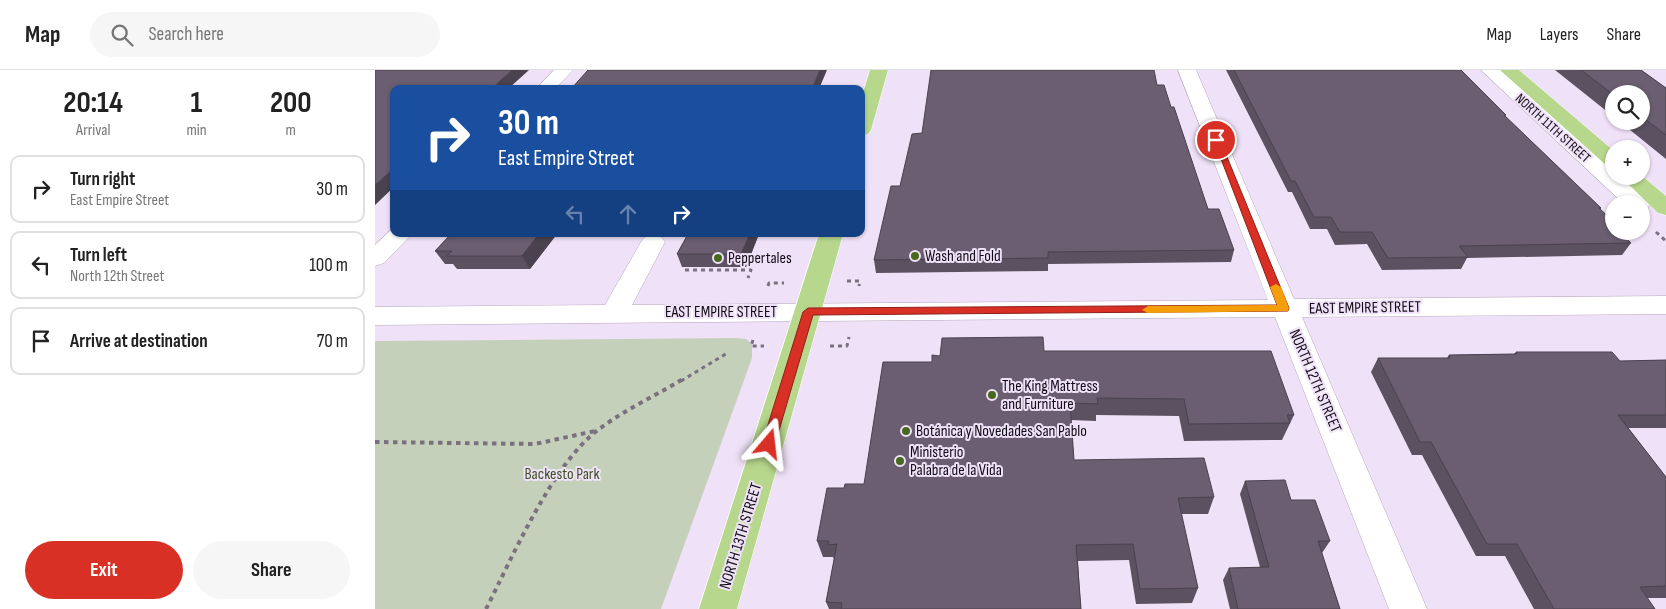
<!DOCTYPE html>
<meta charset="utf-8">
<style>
:root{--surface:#fff;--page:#f6f6f6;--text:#222;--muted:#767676;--line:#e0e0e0;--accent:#d93025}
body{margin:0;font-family:"Sofia Sans Condensed",sans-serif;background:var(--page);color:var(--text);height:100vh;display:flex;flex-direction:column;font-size:19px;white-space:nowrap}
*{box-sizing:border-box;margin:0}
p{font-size:16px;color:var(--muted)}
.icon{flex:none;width:28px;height:28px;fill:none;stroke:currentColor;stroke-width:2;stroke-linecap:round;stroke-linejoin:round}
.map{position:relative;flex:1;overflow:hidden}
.sheet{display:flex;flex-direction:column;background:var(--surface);width:375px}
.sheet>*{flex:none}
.hud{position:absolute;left:15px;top:15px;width:475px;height:152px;border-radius:10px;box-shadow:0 1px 4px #0004;background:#1a4fa0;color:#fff;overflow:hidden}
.fabs{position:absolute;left:1230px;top:15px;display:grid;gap:10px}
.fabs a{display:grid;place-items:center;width:45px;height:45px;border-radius:50%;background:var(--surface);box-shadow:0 1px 4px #0004;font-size:25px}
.pin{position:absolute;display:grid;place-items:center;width:42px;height:42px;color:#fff;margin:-21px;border:2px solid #fff;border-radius:50%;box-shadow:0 1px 5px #0007}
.me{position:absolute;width:55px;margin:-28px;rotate:17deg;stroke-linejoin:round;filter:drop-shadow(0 0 4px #0008)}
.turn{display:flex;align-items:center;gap:18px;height:105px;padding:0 25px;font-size:22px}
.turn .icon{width:65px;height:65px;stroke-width:2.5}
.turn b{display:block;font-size:35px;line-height:42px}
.lanes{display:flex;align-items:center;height:48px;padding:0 25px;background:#0003;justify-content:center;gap:25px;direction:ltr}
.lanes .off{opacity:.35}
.eta{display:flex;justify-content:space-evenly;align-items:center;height:85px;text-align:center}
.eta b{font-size:30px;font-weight:700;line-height:35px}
.button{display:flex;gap:10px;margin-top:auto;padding:10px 25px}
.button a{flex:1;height:58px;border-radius:30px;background:var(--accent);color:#fff;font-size:20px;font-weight:700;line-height:58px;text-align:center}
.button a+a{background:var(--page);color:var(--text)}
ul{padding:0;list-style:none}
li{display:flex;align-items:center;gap:15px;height:68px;margin:0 10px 8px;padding:0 15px;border:2px solid var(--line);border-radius:10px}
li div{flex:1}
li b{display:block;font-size:19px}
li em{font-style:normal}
header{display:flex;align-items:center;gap:30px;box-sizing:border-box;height:70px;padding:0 25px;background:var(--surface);border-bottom:1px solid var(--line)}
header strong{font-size:24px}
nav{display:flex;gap:28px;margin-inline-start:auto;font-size:18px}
.search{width:350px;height:45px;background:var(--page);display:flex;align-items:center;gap:12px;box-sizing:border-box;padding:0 18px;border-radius:28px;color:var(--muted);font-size:19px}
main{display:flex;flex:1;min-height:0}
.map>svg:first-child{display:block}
.green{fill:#c5d0bb}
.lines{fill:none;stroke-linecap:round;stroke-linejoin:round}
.minor-casing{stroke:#b6a8bd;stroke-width:1}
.major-casing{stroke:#fff;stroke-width:1}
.path-far1{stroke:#7a717f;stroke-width:3;stroke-dasharray:4 4;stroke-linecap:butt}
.path{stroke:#7a717f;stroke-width:4;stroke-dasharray:4.5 4.5;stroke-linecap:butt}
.minor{fill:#fff;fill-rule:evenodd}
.major{fill:#b7d78c;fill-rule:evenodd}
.wall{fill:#5b5160}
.shaded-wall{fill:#4a424e}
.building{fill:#6a5e70;stroke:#4a424e}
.route{fill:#d93025;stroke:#8d1f18}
.slow{fill:#f59e0b}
.poi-dot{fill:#48681d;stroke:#efe1f7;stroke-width:2}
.labels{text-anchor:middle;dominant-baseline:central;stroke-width:4;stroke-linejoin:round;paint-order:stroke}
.far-street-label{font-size:14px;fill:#110c13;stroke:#efe1f7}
.poi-label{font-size:16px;fill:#110c13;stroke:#efe1f7;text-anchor:start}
.street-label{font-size:16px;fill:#110c13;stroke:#efe1f7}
.park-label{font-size:16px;fill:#3b5022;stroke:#efe1f7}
</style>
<header>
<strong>Map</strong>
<div class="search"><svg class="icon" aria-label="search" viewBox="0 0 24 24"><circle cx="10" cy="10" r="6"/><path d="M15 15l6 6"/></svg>Search here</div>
<nav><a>Map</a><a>Layers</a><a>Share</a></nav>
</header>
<main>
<section class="sheet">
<div class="eta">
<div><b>20:14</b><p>Arrival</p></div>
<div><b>1</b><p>min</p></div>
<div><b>200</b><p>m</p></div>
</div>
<ul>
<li><svg class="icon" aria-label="right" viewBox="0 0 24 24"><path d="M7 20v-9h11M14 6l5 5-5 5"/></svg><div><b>Turn right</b><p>East Empire Street</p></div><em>30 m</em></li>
<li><svg class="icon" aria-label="left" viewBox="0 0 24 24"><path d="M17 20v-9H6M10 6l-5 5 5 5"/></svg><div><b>Turn left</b><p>North 12th Street</p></div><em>100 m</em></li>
<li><svg class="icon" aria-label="arrive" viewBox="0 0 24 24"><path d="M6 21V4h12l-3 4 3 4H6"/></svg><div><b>Arrive at destination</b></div><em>70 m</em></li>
</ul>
<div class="button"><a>Exit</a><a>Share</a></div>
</section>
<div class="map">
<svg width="1291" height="539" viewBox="0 0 1291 539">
<rect width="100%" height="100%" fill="#efe1f7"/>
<path class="green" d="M 361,268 L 371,269 L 377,274 L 377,288 L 286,539 L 0,539 L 0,271 Z"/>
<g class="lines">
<defs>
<path id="minor" d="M 179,0 L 198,0 L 180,19 L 161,19 Z
M 803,0 L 821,0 L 919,229 L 1291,226 L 1291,244 L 927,247 L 1052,539 L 1014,539 L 900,247 L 0,255 L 0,237 L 230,235 L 266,172 L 270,167 L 278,165 L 286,167 L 290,172 L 257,235 L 893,230 Z
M 1106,0 L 1125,0 L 1239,101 L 1239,106 L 1244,106 L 1272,129 L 1275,134 L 1272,139 L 1266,140 L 1266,134 L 1249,134 Z
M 17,159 L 19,159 L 19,164 L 37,164 L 9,193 L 0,196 L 0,175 Z"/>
<path id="major" d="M 495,0 L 513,0 L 496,60 L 493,64 L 486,66 L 486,29 Z
M 1125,0 L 1144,0 L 1239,81 L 1239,98 L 1232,96 Z
M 1266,105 L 1291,126 L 1291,145 L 1283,143 L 1245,106 Z
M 444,164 L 468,164 L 362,539 L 324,539 Z"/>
</defs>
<use href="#minor" class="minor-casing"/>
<use href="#major" class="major-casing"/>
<path class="path-far1" d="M 1281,162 L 1291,171
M 310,200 L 376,200 L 373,208
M 472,211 L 485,211 L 484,216
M 393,216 L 394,213 L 409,213
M 378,270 L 376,276 L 389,276
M 455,276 L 472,276 L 474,267
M 306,311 L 354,282"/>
<path class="path" d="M 0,372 L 160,374 L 220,361
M 111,539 C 137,488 178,393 223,360 C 249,340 280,326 308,309"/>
<use href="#minor" class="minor"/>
<use href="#major" class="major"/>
</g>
<path class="wall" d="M 851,0 L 1086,0 L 1131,45 L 1130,46 L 1226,138 L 1226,140 L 1252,165 L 1250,167 L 1256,173 L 1247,185 L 1092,188 L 1086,199 L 1007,200 L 992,174 L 960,175 L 952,159 L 935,159 L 917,122 L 913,122 Z
M 1180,0 L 1266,0 L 1291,18 L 1291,89 L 1244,51 L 1266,51 L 1266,24 L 1239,24 L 1239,47 Z
M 782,15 L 796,37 L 833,139 L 859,180 L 856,192 L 673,194 L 673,201 L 501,203 L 499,190 L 525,116 L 547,63 Z
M 76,164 L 182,164 L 155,199 L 82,199 L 78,194 L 70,194 L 60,181 Z
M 313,164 L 384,164 L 371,197 L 307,197 L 302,184 Z
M 669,281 L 919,345 L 907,370 L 809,371 L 804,346 L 721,345 L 721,351 L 696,350 L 699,390 L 839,427 L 833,444 L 806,444 L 823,518 L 817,533 L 761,534 L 754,490 L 703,491 L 706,539 L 454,539 L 451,532 L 459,489 L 458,487 L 448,487 L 442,471 L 469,418 L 489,414 L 557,292 L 565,286 Z
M 1141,282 L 1245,291 L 1291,290 L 1291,358 L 1253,358 L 1291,407 L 1291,528 L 1272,528 L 1280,539 L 1159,539 L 1130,486 L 1101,486 L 1047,385 L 1037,385 L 996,302 L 1003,288 L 1072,288 L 1074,285 L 1139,284 Z
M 870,411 L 916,430 L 955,471 L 947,483 L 965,539 L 855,539 L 848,510 L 854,498 L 885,497 L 865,424 Z"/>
<path class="shaded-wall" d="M 137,0 L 154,0 L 133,19 L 116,19 Z
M 445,0 L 452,0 L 444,19 L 437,19 Z
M 19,98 L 19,117 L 0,135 L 0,115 Z
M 164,164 L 182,164 L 155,199 L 147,186 Z
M 375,164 L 384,164 L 371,197 L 366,184 Z"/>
<path class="building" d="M 0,0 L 137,0 L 116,19 L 19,19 L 19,98 L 0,115 Z
M 213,0 L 445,0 L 437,19 L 196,19 Z
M 556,0 L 779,0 L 782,15 L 789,15 L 796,37 L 799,37 L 833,139 L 844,139 L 859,180 L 673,182 L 673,188 L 499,190 L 516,116 L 525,116 L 537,64 L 547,63 Z
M 859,0 L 1086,0 L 1131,45 L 1129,45 L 1226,138 L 1224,138 L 1239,152 L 1239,161 L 1248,161 L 1252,165 L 1248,165 L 1256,173 L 1084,176 L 1093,187 L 1013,188 L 997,162 L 965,162 L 956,147 L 939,147 L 920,111 L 916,111 Z
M 1206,0 L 1266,0 L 1291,18 L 1291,65 L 1266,46 L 1266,24 L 1239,24 L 1239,25 Z
M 76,164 L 164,164 L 147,186 L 72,186 L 77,181 L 60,181 Z
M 313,164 L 375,164 L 366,184 L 302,184 Z
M 668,267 L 669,281 L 896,281 L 919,345 L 912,345 L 915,353 L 814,354 L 809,329 L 722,328 L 723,334 L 695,333 L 699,390 L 829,388 L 839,427 L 803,428 L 823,518 L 765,519 L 758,474 L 701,475 L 706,539 L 466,539 L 467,533 L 451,532 L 462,474 L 453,475 L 454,471 L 442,471 L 452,418 L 469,418 L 470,414 L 489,414 L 508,292 L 557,292 L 557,285 L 565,286 L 567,268 Z
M 1141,282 L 1237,282 L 1245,291 L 1291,290 L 1291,345 L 1243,345 L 1291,407 L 1291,516 L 1265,517 L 1280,539 L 1179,539 L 1142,474 L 1112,474 L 1056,372 L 1045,372 L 1003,288 L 1075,288 L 1074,285 L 1142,284 Z
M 910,410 L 916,430 L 940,430 L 955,471 L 943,471 L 965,539 L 863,539 L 854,498 L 894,497 L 870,411 Z"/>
<path class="route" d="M 838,68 L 845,70 L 914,238 L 913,241 L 438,245 L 400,374 L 398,378 L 389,378 L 387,374 L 428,242 L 433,238 L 902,235 Z"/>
<path class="slow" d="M 901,214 L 906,217 L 914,238 L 913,241 L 773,243 L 767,240 L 773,236 L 902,235 L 895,217 Z"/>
<g class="poi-dot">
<circle cx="540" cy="186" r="5"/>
<circle cx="343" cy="188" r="5"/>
<circle cx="617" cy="325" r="5"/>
<circle cx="531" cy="361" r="5"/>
<circle cx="525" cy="391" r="5"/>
</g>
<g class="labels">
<g class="far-street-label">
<text transform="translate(1178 58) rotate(42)">NORTH 11TH STREET</text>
</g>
<g class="poi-label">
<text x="550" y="186">Wash and Fold</text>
<text x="353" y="188">Peppertales</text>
<text x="627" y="316">The King Mattress<tspan x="627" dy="18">and Furniture</tspan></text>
<text x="541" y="361">Botánica y Novedades San Pablo</text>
<text x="535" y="382">Ministerio<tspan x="535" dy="18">Palabra de la Vida</tspan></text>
</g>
<g class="street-label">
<text transform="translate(990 238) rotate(-1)">EAST EMPIRE STREET</text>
<text x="346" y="242">EAST EMPIRE STREET</text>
<text transform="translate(940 311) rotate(67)">NORTH 12TH STREET</text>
<text transform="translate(366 466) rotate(-73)">NORTH 13TH STREET</text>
</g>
<g class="park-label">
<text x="187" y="404">Backesto Park</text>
</g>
</g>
</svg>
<div class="fabs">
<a><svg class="icon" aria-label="search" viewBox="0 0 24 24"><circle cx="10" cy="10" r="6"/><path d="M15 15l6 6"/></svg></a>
<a>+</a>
<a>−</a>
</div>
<div class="pin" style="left:841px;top:70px;background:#d93025"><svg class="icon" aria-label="arrive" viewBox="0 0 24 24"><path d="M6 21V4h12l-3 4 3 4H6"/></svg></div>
<svg class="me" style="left:394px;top:374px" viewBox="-20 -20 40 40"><path d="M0-17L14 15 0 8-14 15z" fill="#d93025" stroke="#fff" stroke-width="4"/></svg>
<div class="hud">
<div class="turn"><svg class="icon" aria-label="right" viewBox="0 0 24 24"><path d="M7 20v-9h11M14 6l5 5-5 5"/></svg><div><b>30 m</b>East Empire Street</div></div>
<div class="lanes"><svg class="icon off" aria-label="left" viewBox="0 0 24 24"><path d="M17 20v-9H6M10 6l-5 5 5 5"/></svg><svg class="icon off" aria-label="ahead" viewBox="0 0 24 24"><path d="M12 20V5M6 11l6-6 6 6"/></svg><svg class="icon" aria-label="right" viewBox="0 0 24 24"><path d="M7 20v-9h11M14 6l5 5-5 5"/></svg></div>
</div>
</div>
</main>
